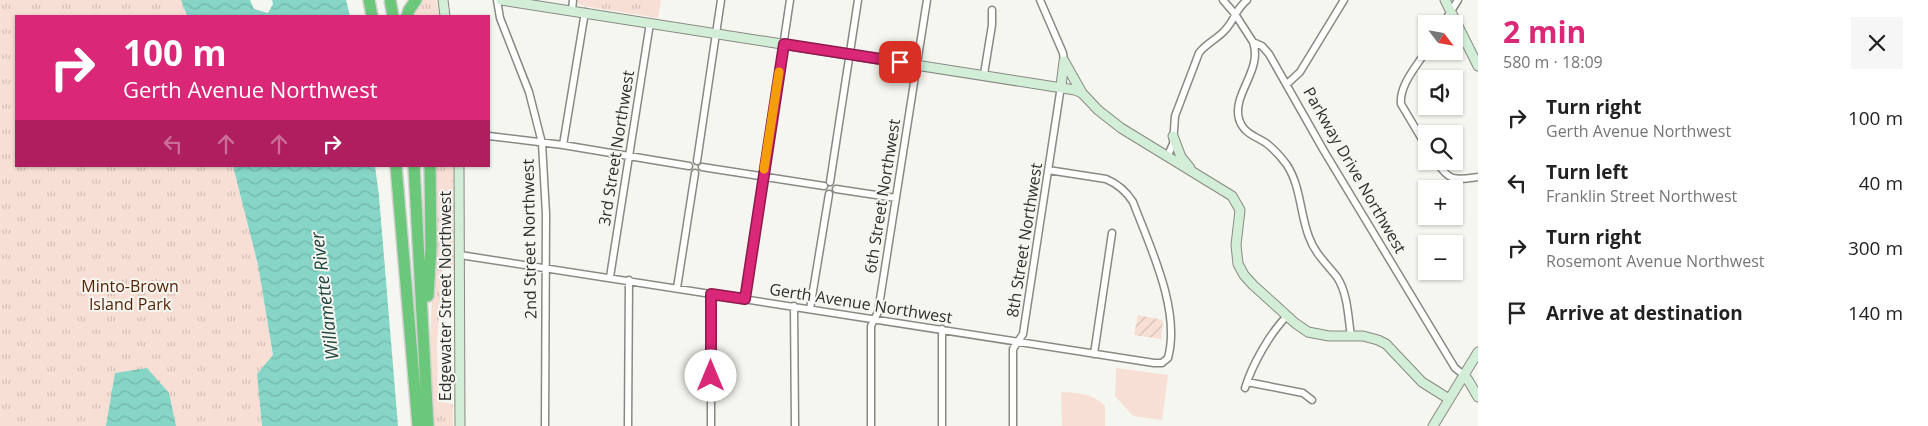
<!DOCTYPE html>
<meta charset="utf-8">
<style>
:root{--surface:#fff;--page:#f6f6f6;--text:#222;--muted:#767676;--accent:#db2777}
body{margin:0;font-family:"Open Sans",sans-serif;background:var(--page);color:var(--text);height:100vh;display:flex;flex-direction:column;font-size:19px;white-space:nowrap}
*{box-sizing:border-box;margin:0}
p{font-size:16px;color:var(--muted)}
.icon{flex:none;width:28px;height:28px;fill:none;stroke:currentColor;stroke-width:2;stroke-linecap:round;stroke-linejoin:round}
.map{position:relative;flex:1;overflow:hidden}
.side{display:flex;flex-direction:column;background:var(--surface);width:450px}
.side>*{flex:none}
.guide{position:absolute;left:15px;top:15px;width:475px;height:152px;border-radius:0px;box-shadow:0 1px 4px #0004;background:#db2777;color:#fff;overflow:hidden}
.needle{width:32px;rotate:121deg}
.buttons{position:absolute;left:1418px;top:15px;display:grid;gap:10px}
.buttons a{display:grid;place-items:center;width:45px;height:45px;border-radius:0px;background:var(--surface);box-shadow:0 1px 4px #0004;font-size:25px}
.pin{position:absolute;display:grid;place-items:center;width:42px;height:42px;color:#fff;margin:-21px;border-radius:10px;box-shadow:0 2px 8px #0006}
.me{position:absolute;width:55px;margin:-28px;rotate:0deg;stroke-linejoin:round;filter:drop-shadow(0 0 4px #0008)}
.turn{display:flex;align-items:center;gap:18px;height:105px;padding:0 25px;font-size:22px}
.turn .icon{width:65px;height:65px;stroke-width:2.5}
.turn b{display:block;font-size:35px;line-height:42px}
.lanes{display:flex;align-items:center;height:48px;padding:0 25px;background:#0003;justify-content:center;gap:25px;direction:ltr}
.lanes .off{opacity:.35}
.round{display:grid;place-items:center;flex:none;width:52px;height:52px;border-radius:0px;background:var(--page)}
.head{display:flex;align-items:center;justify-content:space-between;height:85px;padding:0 25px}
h1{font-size:30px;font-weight:700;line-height:38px;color:var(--accent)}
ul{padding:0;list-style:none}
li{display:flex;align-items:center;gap:15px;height:65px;padding:0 25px}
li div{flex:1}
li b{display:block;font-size:19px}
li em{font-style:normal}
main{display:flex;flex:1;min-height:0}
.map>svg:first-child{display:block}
.park{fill:url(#park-tufts)}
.garden{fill:url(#garden-furrows)}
.pitch{fill:#f7dfd5}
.water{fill:url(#water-waves)}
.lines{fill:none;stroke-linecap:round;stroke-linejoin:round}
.street-casing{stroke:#898984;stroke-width:9}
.secondary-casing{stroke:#898984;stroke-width:11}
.highway-casing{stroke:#d1d1d1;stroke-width:14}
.street{stroke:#fff;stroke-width:6}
.secondary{stroke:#d3eed7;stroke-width:9}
.highway{stroke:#6bc779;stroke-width:11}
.highway-bridge-casing{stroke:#d1d1d1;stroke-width:14;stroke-linecap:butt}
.highway-bridge{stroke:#6bc779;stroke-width:11}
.route-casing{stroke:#8e194d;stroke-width:12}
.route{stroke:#db2777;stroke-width:9}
.slow{stroke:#f59e0b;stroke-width:9}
.labels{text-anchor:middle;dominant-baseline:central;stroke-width:4;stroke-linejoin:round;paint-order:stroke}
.street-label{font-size:16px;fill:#2e2e2c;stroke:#f6f6f1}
.park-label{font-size:16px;fill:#551f02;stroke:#f6f6f1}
.water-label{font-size:18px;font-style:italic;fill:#20463f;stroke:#f6f6f1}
</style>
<main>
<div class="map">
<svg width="1478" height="426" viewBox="0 0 1478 426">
<defs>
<pattern id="park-tufts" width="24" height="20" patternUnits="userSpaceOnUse" patternTransform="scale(1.25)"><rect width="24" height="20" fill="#f7dfd5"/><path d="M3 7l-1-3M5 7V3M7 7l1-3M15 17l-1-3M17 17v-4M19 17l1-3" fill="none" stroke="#d4c0b7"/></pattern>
<pattern id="garden-furrows" width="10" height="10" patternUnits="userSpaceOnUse" patternTransform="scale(1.25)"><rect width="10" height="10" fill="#f7dfd5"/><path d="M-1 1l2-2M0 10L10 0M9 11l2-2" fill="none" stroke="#d4c0b7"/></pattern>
<pattern id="water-waves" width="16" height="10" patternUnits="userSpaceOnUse" patternTransform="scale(1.25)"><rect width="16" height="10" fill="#86d5c7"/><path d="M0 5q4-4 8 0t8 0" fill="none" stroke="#74b7ab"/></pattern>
</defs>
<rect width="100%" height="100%" fill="#f6f6f1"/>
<path class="park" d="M 0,0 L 181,0 L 187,16 L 16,16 L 16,166 L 233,166 L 258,265 L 273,355 L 257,374 L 262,426 L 0,426 Z
M 423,0 L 435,0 L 437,4 L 439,16 L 411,16 L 420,2 Z
M 577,0 L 661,0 L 658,18 L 584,6 L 578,4 Z
M 433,166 L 453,166 L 454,270 L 442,270 L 437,343 L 438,396 L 442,402 L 453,404 L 453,426 L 434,426 L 430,346 L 434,238 Z"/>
<path class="garden" d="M 1138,315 L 1163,320 L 1161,339 L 1134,335 Z"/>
<path class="pitch" d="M 1116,368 L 1168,375 L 1162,420 L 1133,416 L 1115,396 Z
M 1061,392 C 1078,393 1092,393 1105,406 L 1105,426 L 1062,426 Z"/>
<path class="water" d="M 181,0 L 250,0 L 254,9 L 268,13 L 273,4 L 272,0 L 346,0 L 350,16 L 187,16 Z
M 233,166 L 375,166 L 379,196 L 398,426 L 262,426 L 257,374 L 273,355 L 258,265 Z
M 147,368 L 169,393 L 176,426 L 106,426 L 115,373 Z"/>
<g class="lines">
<defs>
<path id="street" d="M 497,0 L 500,18 L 529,92 L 542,143 L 546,214 L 545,426
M 1040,0 L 1063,53 L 1064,61
M 1223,0 L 1235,14 L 1253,42 L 1262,46 L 1269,54 L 1324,151 L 1455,368 L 1464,375
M 572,10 L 573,0
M 1443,24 L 1458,0
M 1253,42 C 1263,70 1232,94 1239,119 C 1243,133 1255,136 1266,143 C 1274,149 1281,157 1287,165 C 1301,187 1300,214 1309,237 C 1315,254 1327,264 1337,277 C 1348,294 1348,317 1351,336
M 1426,51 C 1417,66 1399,85 1401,104 L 1426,146
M 984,74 L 992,25 L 992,10
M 1287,84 L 1300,72 L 1344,0
M 489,136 L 563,145 L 689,166
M 563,145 L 585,12
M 1167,157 L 1173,144 L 1175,116 L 1199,53 C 1206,43 1218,39 1226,29 C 1235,19 1235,10 1247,0
M 697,161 L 721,0
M 1436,161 C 1449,182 1455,180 1478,177
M 702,167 L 824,186
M 830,182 L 858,0
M 836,189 L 896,198
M 460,255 L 1154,363 L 1162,363 L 1168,358 C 1181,310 1150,247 1133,202 C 1126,191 1118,184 1106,179 L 1048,170
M 610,277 L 650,23
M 677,288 L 695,173
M 745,299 L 790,0
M 794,306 L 795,426
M 810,309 L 829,194
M 1094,354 L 1112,233
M 1247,382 L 1303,393 L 1312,400
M 1245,388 C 1252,365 1270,333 1287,316
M 628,426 L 629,280
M 711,426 L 711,294
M 871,426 L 871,326 L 878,312 L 927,0
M 942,426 L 942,329
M 1013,426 L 1013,349 L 1023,334 L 1061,86"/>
<path id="secondary" d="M 443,0 L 445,16
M 501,0 L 1075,90 L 1082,93 L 1098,110 L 1121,128 L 1232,196 L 1240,210 L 1236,245 L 1238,264 L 1244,275 L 1253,285 L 1295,323 L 1308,332 L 1329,336 L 1363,336 L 1378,340 L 1386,344 L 1422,382 L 1449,399
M 1445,0 L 1478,66
M 1064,61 L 1082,93
M 1061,86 L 1064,61
M 1173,136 L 1181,157 L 1190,168
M 459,166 L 460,426
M 1464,375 L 1468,380 L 1478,397
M 1433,426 L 1478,352"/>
<path id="highway" d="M 369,0 L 372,16
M 407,16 L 409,10 L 416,0
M 396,166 L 418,426
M 414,166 L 428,426
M 428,296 L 431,248 L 430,166"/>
</defs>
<use href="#street" class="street-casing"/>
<use href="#secondary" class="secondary-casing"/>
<use href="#highway" class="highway-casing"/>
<use href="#street" class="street"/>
<use href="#secondary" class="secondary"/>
<use href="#highway" class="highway"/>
<defs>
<path id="highway-bridge" d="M 390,0 L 393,16"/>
</defs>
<use href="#highway-bridge" class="highway-bridge-casing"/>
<use href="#highway-bridge" class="highway-bridge"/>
</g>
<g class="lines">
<defs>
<path id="route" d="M 711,376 L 711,294 L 745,299 L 784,44 L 900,62"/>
</defs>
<use href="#route" class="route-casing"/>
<use href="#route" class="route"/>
<path class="slow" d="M 764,169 L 779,72"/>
</g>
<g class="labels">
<g class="street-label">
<text transform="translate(616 148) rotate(-81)">3rd Street Northwest</text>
<text transform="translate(1355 170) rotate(60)">Parkway Drive Northwest</text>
<text transform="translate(882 196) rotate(-81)">6th Street Northwest</text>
<text transform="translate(529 239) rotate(-91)">2nd Street Northwest</text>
<text transform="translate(1024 240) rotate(-81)">8th Street Northwest</text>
<text transform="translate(445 296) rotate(-90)">Edgewater Street Northwest</text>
<text transform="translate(861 303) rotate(9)">Gerth Avenue Northwest</text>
</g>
<g class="park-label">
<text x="130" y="286">Minto-Brown<tspan x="130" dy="18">Island Park</tspan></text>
</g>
<g class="water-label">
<text transform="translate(324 296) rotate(-97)">Willamette River</text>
</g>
</g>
</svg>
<div class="buttons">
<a><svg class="needle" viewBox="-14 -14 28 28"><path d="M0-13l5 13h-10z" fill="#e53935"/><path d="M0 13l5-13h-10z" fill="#767676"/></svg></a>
<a><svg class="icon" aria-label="sound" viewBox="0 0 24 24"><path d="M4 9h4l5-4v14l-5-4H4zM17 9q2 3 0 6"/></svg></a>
<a><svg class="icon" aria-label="search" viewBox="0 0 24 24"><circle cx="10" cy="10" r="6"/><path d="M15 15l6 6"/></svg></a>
<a>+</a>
<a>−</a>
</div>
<div class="pin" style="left:900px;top:62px;background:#d93025"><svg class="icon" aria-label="arrive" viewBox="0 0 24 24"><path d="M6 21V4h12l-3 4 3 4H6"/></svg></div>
<svg class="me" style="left:711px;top:376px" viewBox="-20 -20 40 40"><circle r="19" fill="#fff"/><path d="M0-13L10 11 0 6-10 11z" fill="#db2777"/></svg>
<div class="guide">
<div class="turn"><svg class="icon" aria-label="right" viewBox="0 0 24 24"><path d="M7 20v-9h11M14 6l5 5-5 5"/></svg><div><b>100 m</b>Gerth Avenue Northwest</div></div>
<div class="lanes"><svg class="icon off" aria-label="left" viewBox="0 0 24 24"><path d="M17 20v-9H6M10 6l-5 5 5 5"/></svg><svg class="icon off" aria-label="ahead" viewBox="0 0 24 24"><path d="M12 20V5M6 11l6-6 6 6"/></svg><svg class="icon off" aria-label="ahead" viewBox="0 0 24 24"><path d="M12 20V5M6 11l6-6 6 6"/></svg><svg class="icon" aria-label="right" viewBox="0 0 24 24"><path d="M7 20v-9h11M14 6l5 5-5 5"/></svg></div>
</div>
</div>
<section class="side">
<div class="head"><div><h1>2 min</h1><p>580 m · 18:09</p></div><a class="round"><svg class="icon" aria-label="close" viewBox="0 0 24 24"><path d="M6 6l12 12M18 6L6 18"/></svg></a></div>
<ul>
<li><svg class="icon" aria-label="right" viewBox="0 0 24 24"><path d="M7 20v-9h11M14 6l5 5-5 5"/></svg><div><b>Turn right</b><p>Gerth Avenue Northwest</p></div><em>100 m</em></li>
<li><svg class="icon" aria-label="left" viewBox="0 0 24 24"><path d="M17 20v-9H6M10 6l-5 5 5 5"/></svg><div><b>Turn left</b><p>Franklin Street Northwest</p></div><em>40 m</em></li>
<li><svg class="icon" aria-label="right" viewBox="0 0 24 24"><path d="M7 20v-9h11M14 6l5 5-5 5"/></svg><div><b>Turn right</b><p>Rosemont Avenue Northwest</p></div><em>300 m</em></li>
<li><svg class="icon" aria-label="arrive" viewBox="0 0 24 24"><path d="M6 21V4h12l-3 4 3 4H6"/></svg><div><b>Arrive at destination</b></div><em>140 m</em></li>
</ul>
</section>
</main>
